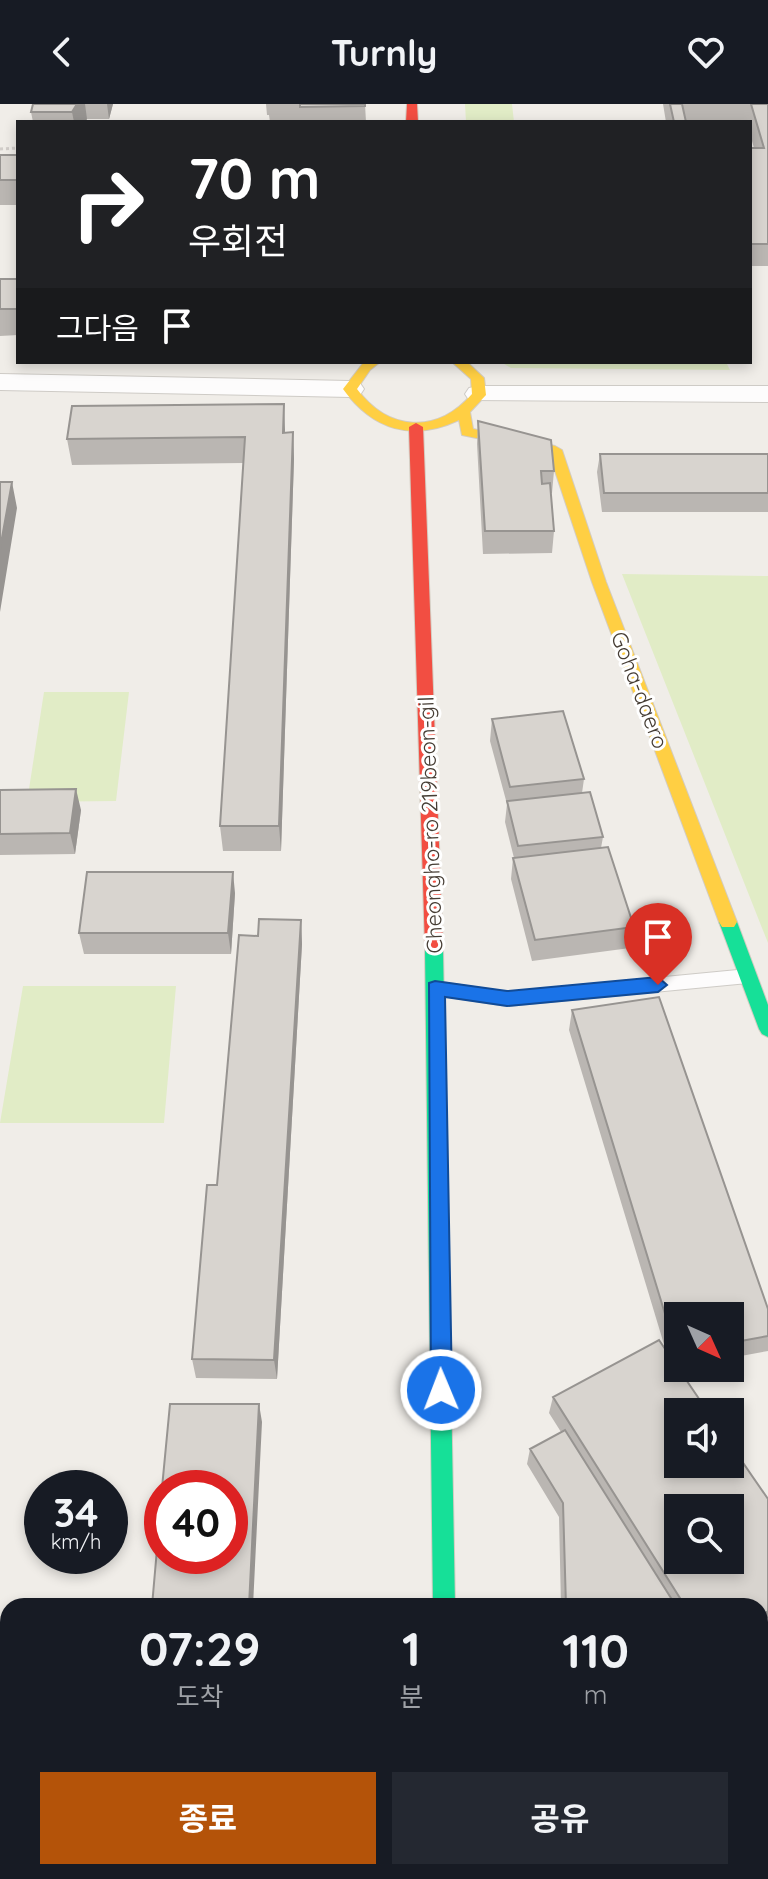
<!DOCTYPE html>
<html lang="ko">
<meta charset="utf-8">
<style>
:root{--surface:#171b24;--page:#242831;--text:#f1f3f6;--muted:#9ea1a6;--accent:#b45309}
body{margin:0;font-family:Quicksand,"Noto Sans KR",sans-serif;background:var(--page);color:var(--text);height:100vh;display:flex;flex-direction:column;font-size:30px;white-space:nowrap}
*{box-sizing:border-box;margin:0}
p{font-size:26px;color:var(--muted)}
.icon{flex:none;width:44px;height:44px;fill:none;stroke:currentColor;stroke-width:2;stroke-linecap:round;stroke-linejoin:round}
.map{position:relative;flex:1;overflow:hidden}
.drawer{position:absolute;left:0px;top:1494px;width:768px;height:282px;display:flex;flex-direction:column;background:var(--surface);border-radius:24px 24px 0 0;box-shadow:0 4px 12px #0003}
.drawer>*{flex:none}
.banner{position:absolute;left:16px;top:16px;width:736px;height:244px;border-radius:0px;box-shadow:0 4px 12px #0003;background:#202124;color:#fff;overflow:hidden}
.needle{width:52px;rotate:135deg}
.fabs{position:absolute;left:664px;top:1198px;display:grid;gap:16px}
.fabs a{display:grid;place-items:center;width:80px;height:80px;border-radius:0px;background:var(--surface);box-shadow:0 4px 12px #0003;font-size:40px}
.speed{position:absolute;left:24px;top:1366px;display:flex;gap:16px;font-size:40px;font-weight:700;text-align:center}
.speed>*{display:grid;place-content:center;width:104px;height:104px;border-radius:50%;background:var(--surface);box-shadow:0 4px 12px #0003;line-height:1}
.speed small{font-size:20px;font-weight:400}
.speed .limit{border:12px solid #d22;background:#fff;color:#111}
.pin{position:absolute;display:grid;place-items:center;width:68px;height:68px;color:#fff;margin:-82px -34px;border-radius:50% 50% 50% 0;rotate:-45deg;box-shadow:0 0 8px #0007}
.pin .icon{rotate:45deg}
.me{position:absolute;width:88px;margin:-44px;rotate:359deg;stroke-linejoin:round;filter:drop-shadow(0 0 6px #0008)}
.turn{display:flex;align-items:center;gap:28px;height:168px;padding:0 40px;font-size:36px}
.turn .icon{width:104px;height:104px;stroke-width:2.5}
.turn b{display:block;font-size:56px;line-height:68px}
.then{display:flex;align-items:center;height:76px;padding:0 40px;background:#0003;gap:16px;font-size:30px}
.eta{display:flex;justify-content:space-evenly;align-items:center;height:136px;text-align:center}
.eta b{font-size:48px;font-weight:700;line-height:56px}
.button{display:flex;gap:16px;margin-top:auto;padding:16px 40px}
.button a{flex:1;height:92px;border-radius:0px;background:var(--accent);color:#fff;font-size:32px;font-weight:700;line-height:92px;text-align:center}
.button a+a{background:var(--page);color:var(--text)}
header{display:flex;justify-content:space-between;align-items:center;height:104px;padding:0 40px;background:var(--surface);font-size:36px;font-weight:700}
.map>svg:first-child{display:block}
.green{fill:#e1ecc6}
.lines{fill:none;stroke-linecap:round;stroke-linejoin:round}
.lane-casing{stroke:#cecbc6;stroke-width:2}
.street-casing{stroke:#cecbc6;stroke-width:2}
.fast-casing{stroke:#d3ccc1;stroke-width:2}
.slow-casing{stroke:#d3ccc1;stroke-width:2}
.jam-casing{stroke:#d3ccc1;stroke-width:2}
.path{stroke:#d1cdc9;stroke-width:3;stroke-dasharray:3 3;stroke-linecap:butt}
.lane{fill:#fdfcfc;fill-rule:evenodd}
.street{fill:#fdfcfc;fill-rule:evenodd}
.fast{fill:#16e098;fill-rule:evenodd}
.slow{fill:#ffcf43;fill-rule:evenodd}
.jam{fill:#f24e42;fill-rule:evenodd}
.wall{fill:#bab6b2}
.shaded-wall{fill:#979491}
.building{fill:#d8d4cf;stroke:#979491;stroke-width:2;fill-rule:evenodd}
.route{fill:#1a73e8;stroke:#114b97;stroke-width:2}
.labels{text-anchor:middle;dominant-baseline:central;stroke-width:6;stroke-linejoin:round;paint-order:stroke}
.street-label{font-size:22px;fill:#463d34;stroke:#fff}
</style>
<header><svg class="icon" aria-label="back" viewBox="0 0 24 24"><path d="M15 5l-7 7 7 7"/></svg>Turnly<svg class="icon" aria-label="heart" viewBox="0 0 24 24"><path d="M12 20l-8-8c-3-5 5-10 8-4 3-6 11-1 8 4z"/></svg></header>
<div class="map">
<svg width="768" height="1775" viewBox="0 0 768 1775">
<rect width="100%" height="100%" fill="#f0ede8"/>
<path class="green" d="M 465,0 L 512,0 L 514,18 L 466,18 Z
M 501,258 L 726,258 L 730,266 L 511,264 Z
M 622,470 L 768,472 L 768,839 Z
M 44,588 L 129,588 L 116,697 L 27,698 Z
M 23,882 L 176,882 L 164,1019 L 0,1019 Z"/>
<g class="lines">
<defs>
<path id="lane" d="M 748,865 L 754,867 L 757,872 L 754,877 L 748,879 L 507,902 L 435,891 L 429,889 L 426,884 L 429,879 L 435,877 L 507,888 Z"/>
<path id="street" d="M 0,270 L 350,277 L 360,279 L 364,285 L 360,291 L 350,293 L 0,286 Z
M 479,282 L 768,282 L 768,298 L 469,296 L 465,290 L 469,284 Z"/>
<path id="fast" d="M 728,811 L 737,818 L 768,901 L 768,933 L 762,930 L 759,925 L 719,818 Z
M 434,838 L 440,840 L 443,845 L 455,1502 L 433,1502 L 425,845 L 428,840 Z"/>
<path id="slow" d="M 364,258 L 380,258 L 370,266 L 357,285 C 388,327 437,331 472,290 L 471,275 L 452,258 L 467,258 L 484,274 L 486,291 L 470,308 L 473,325 L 555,342 L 562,346 L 606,478 L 737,818 L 734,823 L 722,823 L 719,818 L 592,478 L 549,349 L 462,331 L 459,316 C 412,338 373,326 343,285 Z
M 436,1768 L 460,1768 L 461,1775 L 435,1775 Z"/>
<path id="jam" d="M 407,0 L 417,0 L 418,18 L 406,18 Z
M 416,319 L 423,323 L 443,845 L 440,850 L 428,850 L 425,845 L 409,323 Z"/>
</defs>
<use href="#lane" class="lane-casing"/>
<use href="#street" class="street-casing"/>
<use href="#fast" class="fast-casing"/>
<use href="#slow" class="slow-casing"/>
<use href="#jam" class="jam-casing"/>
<path class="path" d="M 0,45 L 18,44"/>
<use href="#lane" class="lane"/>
<use href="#street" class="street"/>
<use href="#fast" class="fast"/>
<use href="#slow" class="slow"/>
<use href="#jam" class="jam"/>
</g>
<path class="wall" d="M 33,0 L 113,0 L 109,15 L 87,15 L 85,18 L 33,18 L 31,8 Z
M 266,0 L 365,0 L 366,18 L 270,18 L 269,11 L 267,11 Z
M 663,0 L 768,0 L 768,162 L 750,162 L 750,44 L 754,44 L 750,30 L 750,18 L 666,18 Z
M 0,51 L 18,51 L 18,101 L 0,101 Z
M 0,175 L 18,175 L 18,231 L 0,232 Z
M 478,317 L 554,367 L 552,389 L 551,389 L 554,427 L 552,449 L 483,450 L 477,340 Z
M 285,328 L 293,328 L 294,355 L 281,747 L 223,747 L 220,722 L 243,359 L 72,361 L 67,335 Z
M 600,350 L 768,350 L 768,408 L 602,408 L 597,368 Z
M 492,615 L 584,675 L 582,689 L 603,733 L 601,744 L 634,823 L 630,844 L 532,857 L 511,775 L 513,754 L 514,754 L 505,718 L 507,700 L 490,637 Z
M 0,686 L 81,706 L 75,750 L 0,751 Z
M 235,789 L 231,850 L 84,850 L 79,829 Z
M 301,816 L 302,840 L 277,1275 L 196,1274 L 192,1255 L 217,1081 L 258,832 Z
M 572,906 L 768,1205 L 768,1247 L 730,1254 L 730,1212 L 678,1212 L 678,1264 L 768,1395 L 768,1514 L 760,1519 L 760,1502 L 561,1502 L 559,1413 L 527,1360 L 530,1345 L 561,1328 L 549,1309 L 553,1293 L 666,1247 L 569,926 Z
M 633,1768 L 760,1768 L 768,1775 L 638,1775 Z"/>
<path class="shaded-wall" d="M 77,0 L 85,0 L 87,15 L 85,18 L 74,18 L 72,8 Z
M 107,0 L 113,0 L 109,15 Z
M 284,300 L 285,326 L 284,355 L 283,329 Z
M 293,328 L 294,355 L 281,747 L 279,722 Z
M 12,378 L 17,404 L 0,508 L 0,445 Z
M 76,685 L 81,706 L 75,750 L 70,729 Z
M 233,768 L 235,789 L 231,850 L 228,829 Z
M 301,816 L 302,840 L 277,1275 L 274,1256 Z
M 259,1300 L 262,1318 L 253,1502 L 249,1502 Z
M 768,1507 L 768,1514 L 760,1519 L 760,1512 Z
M 235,1768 L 239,1768 L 239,1775 L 234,1775 Z"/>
<path class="building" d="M 33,0 L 77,0 L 72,8 L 31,8 Z
M 300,0 L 365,0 L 365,2 L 300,3 Z
M 670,0 L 682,0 L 686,18 L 674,18 Z
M 751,0 L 768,0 L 768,140 L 750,140 L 750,44 L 764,44 Z
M 0,51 L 18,51 L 18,76 L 0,76 Z
M 0,175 L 18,175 L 18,205 L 0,205 Z
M 284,300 L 283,329 L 293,328 L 279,722 L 220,722 L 245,333 L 67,335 L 72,302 Z
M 478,317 L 551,336 L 554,367 L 541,367 L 542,380 L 550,379 L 554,427 L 485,427 Z
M 600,350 L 768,350 L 768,389 L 604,389 Z
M 0,378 L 12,378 L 0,445 Z
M 563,607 L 584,675 L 510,683 L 492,615 Z
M 76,685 L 70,729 L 0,730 L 0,686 Z
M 590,688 L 603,733 L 518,742 L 507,697 Z
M 608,743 L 634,823 L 535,836 L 513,754 Z
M 87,768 L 233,768 L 228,829 L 79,829 Z
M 259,815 L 301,816 L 274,1256 L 192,1255 L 207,1081 L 217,1081 L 239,831 L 258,832 Z
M 659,893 L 768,1205 L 768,1232 L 730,1239 L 730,1212 L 678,1212 L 677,1249 L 572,906 Z
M 659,1236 L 708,1308 L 678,1308 L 678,1360 L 730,1360 L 730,1340 L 768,1395 L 768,1507 L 760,1512 L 760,1502 L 685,1502 L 553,1293 ZM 678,1404 L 730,1404 L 730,1456 L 678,1456 Z
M 170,1300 L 259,1300 L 249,1502 L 152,1502 L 162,1388 L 162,1452 L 230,1452 L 230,1384 L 162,1384 Z
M 565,1326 L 676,1502 L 566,1502 L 563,1399 L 530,1345 Z
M 768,1561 L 768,1775 L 650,1775 L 644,1768 L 760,1768 L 760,1569 Z
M 155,1768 L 235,1768 L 234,1775 L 154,1775 Z"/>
<path class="route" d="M 658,873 L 667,881 L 658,888 L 507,902 L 445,893 L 452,1286 L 449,1293 L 441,1296 L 434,1293 L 431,1286 L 429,879 L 435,877 L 507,887 Z"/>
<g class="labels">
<g class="street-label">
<text transform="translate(640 586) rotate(69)">Goha-daero</text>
<text transform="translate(430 721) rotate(-92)">Cheongho-ro 219beon-gil</text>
</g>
</g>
</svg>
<div class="fabs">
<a><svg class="needle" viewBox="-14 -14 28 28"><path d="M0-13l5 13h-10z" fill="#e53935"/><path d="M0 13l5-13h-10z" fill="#9ea1a6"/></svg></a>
<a><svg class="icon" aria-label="sound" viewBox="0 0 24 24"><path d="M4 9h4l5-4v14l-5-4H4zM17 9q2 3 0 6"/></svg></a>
<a><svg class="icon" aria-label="search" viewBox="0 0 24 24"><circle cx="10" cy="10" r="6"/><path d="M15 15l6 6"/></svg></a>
</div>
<div class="speed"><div>34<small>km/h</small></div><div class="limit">40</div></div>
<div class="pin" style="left:658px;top:881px;background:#d93025"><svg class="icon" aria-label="arrive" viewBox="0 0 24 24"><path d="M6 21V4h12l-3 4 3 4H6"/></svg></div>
<svg class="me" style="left:441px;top:1286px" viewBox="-20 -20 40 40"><circle r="17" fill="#1a73e8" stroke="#fff" stroke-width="3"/><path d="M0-11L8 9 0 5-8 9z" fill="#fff"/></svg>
<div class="banner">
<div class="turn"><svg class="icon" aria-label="right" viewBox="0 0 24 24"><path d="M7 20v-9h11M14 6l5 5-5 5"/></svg><div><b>70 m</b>우회전</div></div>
<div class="then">그다음<svg class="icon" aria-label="arrive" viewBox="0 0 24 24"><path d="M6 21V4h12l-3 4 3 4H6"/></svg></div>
</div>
<section class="drawer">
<div class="eta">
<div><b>07:29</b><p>도착</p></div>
<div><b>1</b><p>분</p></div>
<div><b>110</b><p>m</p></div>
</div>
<div class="button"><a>종료</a><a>공유</a></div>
</section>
</div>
